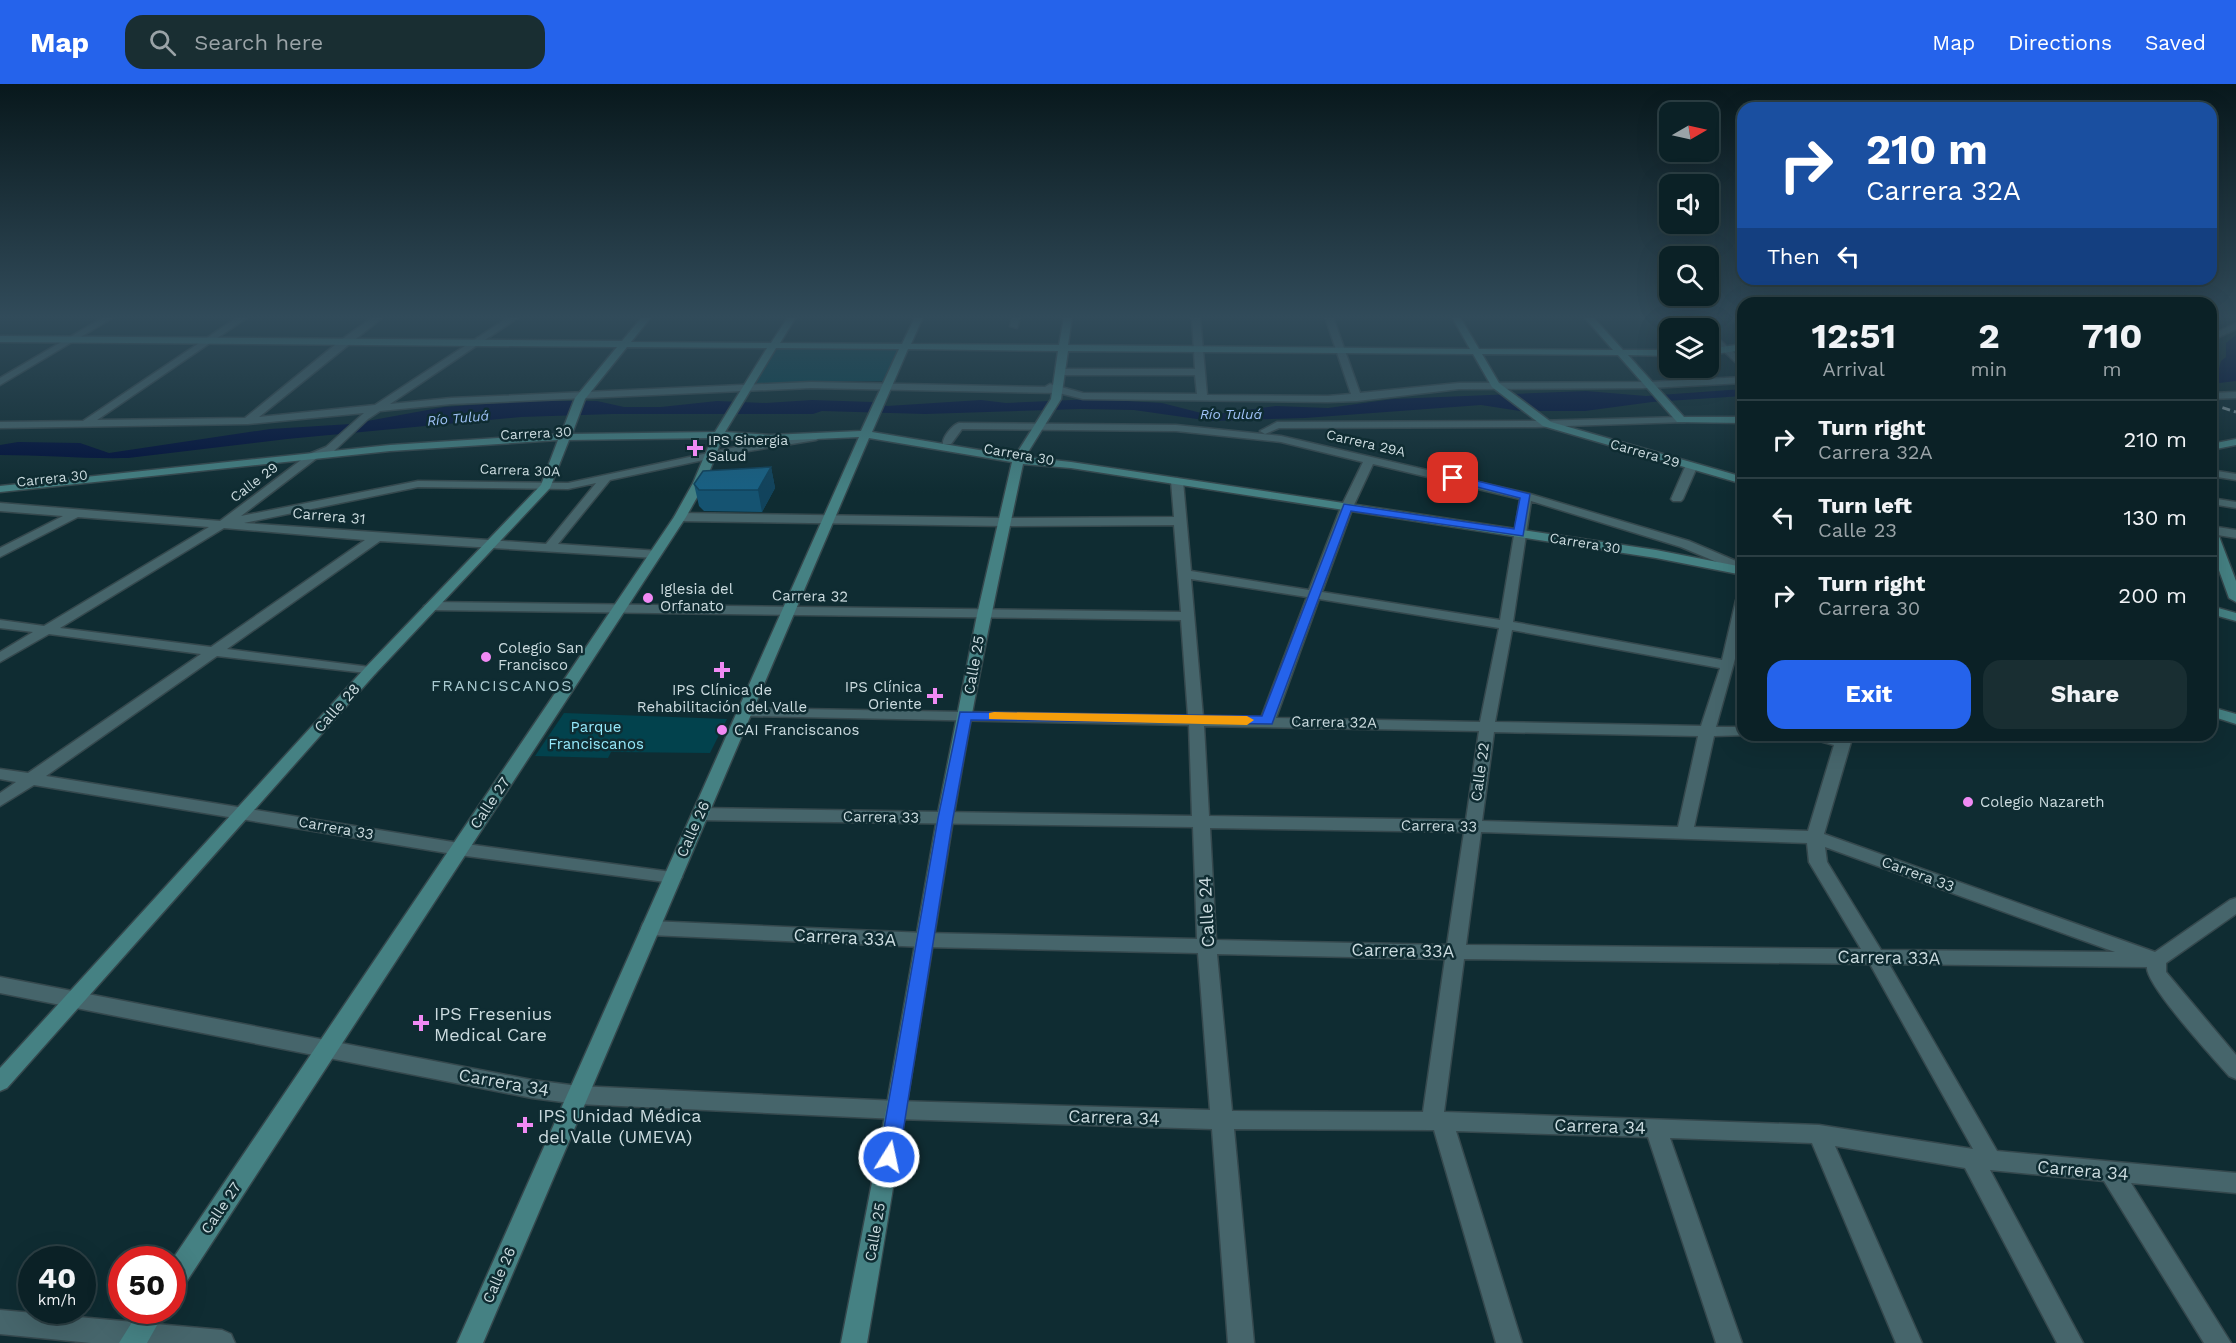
<!DOCTYPE html>
<meta charset="utf-8">
<style>
:root{--surface:#0b2126;--page:#192e32;--text:#f1f3f6;--muted:#9aa3a7;--line:#2b3e43;--accent:#2563eb}
body{margin:0;font-family:"Work Sans",sans-serif;background:var(--page);color:var(--text);height:100vh;display:flex;flex-direction:column;font-size:22px;white-space:nowrap}
*{box-sizing:border-box;margin:0}
p{font-size:20px;color:var(--muted)}
.icon{flex:none;width:33px;height:33px;fill:none;stroke:currentColor;stroke-width:2;stroke-linecap:round;stroke-linejoin:round}
.map{position:relative;flex:1;overflow:hidden}
.drawer{position:absolute;left:1737px;top:213px;width:480px;height:444px;display:flex;flex-direction:column;background:var(--surface);border-radius:18px;box-shadow:0 6px 24px #0002,0 0 0 2px var(--line)}
.drawer>*{flex:none}
.top-card{position:absolute;left:1737px;top:18px;width:480px;height:183px;border-radius:18px;box-shadow:0 6px 24px #0002,0 0 0 2px var(--line);background:#1a4fa0;color:#fff;overflow:hidden}
.needle{width:39px;rotate:81deg}
.fabs{position:absolute;left:1659px;top:18px;display:grid;gap:12px}
.fabs a{display:grid;place-items:center;width:60px;height:60px;border-radius:12px;background:var(--surface);box-shadow:0 6px 24px #0002,0 0 0 2px var(--line);font-size:30px}
.speed{position:absolute;left:18px;top:1162px;display:flex;gap:12px;font-size:30px;font-weight:700;text-align:center}
.speed>*{display:grid;place-content:center;width:78px;height:78px;border-radius:50%;background:var(--surface);box-shadow:0 6px 24px #0002,0 0 0 2px var(--line);line-height:1}
.speed small{font-size:15px;font-weight:400}
.speed .limit{border:9px solid #d22;background:#fff;color:#111}
.pin{position:absolute;display:grid;place-items:center;width:51px;height:51px;color:#fff;margin:-26px;border-radius:12px;box-shadow:0 3px 9px #0006}
.me{position:absolute;width:66px;margin:-33px;rotate:10deg;stroke-linejoin:round;filter:drop-shadow(0 0 4px #0008)}
.turn{display:flex;align-items:center;gap:21px;height:126px;padding:0 30px;font-size:27px}
.turn .icon{width:78px;height:78px;stroke-width:2.5}
.turn b{display:block;font-size:42px;line-height:51px}
.then{display:flex;align-items:center;height:57px;padding:0 30px;background:#0003;gap:12px;font-size:22px}
.eta{display:flex;justify-content:space-evenly;align-items:center;height:102px;text-align:center}
.eta b{font-size:36px;font-weight:700;line-height:42px}
.cta{display:flex;gap:12px;margin-top:auto;padding:12px 30px}
.cta a{flex:1;height:69px;border-radius:18px;background:var(--accent);color:#fff;font-size:24px;font-weight:700;line-height:69px;text-align:center}
.cta a+a{background:var(--page);color:var(--text)}
ul{padding:0;list-style:none}
li{display:flex;align-items:center;gap:18px;height:78px;padding:0 30px;border-top:2px solid var(--line)}
li div{flex:1}
li b{display:block;font-size:22px}
li em{font-style:normal}
header{display:flex;align-items:center;gap:36px;box-sizing:border-box;height:84px;padding:0 30px;background:var(--accent);color:#fff}
header strong{font-size:28px}
nav{display:flex;gap:33px;margin-inline-start:auto;font-size:21px}
.search{width:420px;height:54px;background:var(--page);display:flex;align-items:center;gap:15px;box-sizing:border-box;padding:0 21px;border-radius:18px;color:var(--muted);font-size:22px}
.map>svg:first-child{display:block}
.green{fill:#02424d}
.water{fill:#00103b}
.lines{fill:none;stroke-linecap:round;stroke-linejoin:round}
.street-casing{stroke:#35484d;stroke-width:3}
.secondary-casing{stroke:#35484d;stroke-width:3}
.street{fill:#46656b;fill-rule:evenodd}
.secondary{fill:#458183;fill-rule:evenodd}
.rail{stroke:#80959a;stroke-width:3;stroke-dasharray:8 4;stroke-linecap:butt}
.wall{fill:#155371}
.shaded-wall{fill:#11435c}
.building{fill:#186083;stroke:#11435c;stroke-width:1.5}
.route{fill:#2563eb;stroke:#184099;stroke-width:1.5}
.slow{fill:#f59e0b}
.poi-dot{fill:#f18af4;stroke:#0f2c32;stroke-width:2}
.labels{text-anchor:middle;dominant-baseline:central;stroke-width:5;stroke-linejoin:round;paint-order:stroke}
.far-water-label{font-size:14px;font-style:italic;fill:#a0c3f8;stroke:#0f2c32}
.far-street-label{font-size:14px;fill:#cbdbdf;stroke:#0f2c32}
.far-poi-label{font-size:14px;fill:#cbdbdf;stroke:#0f2c32;text-anchor:start}
.street-label{font-size:15px;fill:#cbdbdf;stroke:#0f2c32}
.poi-label{font-size:15px;fill:#cbdbdf;stroke:#0f2c32;text-anchor:start}
.park-label{font-size:15px;fill:#96e9fb;stroke:#0f2c32}
.neighbourhood-label{font-size:16px;letter-spacing:1.5px;fill:#a8c9d0;stroke:#0f2c32}
.near-street-label{font-size:18px;fill:#cbdbdf;stroke:#0f2c32}
.near-poi-label{font-size:18px;fill:#cbdbdf;stroke:#0f2c32;text-anchor:start}
</style>
<header>
<strong>Map</strong>
<div class="search"><svg class="icon" aria-label="search" viewBox="0 0 24 24"><circle cx="10" cy="10" r="6"/><path d="M15 15l6 6"/></svg>Search here</div>
<nav><a>Map</a><a>Directions</a><a>Saved</a></nav>
</header>
<div class="map">
<svg width="2236" height="1259" viewBox="0 0 2236 1259">
<rect width="100%" height="100%" fill="#0f2c32"/>
<path class="green" d="M 778,263 L 899,265 L 883,297 L 813,297 L 753,301 Z
M 564,629 L 727,635 L 710,669 L 611,668 L 608,674 L 535,672 Z"/>
<path class="water" d="M 2236,251 L 2236,297 L 2211,300 L 2211,288 L 2218,288 L 2221,277 L 2226,273 L 2226,259 Z
M 1743,305 L 1743,312 L 1652,318 L 1585,327 L 1520,327 L 1481,321 L 1305,334 L 1211,337 L 1134,326 L 1081,325 L 925,330 L 822,327 L 813,330 L 612,330 L 521,333 L 287,355 L 128,374 C 85,375 43,371 0,371 L 0,361 L 18,358 L 80,359 L 109,369 L 270,345 L 351,340 L 444,323 L 527,317 L 597,317 L 624,323 L 661,323 L 717,317 L 766,319 L 812,316 L 872,318 L 887,322 L 981,316 L 1006,319 L 1093,315 L 1162,319 L 1209,331 L 1276,322 L 1328,324 L 1393,315 L 1586,307 L 1646,312 Z"/>
<g class="lines">
<defs>
<path id="street" d="M 104,233 L 114,233 L 0,301 L 0,294 Z
M 238,233 L 248,233 L 97,336 L 245,334 L 341,256 L 373,233 L 383,233 L 259,333 L 375,321 L 509,233 L 519,233 L 390,320 L 451,314 L 811,298 L 1045,303 L 1050,300 L 1083,309 L 1197,310 L 1195,291 L 1061,291 L 1056,288 L 1061,285 L 1195,285 L 1192,233 L 1200,233 L 1207,311 L 1328,312 L 1351,310 L 1325,233 L 1333,233 L 1360,309 L 1459,299 L 1650,298 L 1743,293 L 1743,299 L 1650,304 L 1459,305 L 1357,317 L 1328,318 L 1083,315 L 1059,309 L 811,304 L 451,320 L 380,327 L 368,335 L 334,367 L 317,374 L 241,432 L 418,397 L 568,399 L 736,363 L 816,350 L 821,353 L 816,356 L 736,369 L 610,396 L 558,460 L 659,467 L 659,473 L 655,474 L 380,457 L 227,565 L 370,583 L 375,584 L 377,587 L 375,590 L 217,572 L 46,692 L 459,759 L 679,789 L 682,793 L 679,797 L 673,799 L 459,771 L 34,701 L 0,722 L 0,709 L 16,698 L 0,695 L 0,685 L 28,689 L 201,570 L 49,550 L 0,578 L 0,568 L 33,548 L 0,544 L 0,536 L 44,542 L 209,443 L 78,433 L 0,473 L 0,464 L 63,432 L 0,427 L 0,419 L 220,437 L 309,370 L 326,363 L 364,329 L 248,340 L 0,344 L 0,338 L 83,337 ZM 596,399 L 546,460 L 244,439 L 418,403 L 568,405 ZM 224,444 L 365,456 L 211,563 L 60,544 Z
M 1012,233 L 1020,233 L 1017,244 L 1010,242 Z
M 1689,233 L 1698,233 L 1709,244 L 1700,244 Z
M 1730,233 L 1739,233 L 1743,237 L 1743,245 Z
M 2236,239 L 2236,245 L 2211,257 L 2211,251 Z
M 1708,245 L 1743,277 L 1743,285 L 1708,253 Z
M 2236,308 L 2236,314 L 2211,315 L 2211,309 Z
M 1681,333 L 1686,336 L 1685,338 L 1536,343 L 1279,344 L 1265,350 L 1260,347 L 1277,338 L 1536,337 Z
M 959,339 L 1176,341 L 1281,352 L 1530,410 L 1689,457 L 1743,480 L 1743,489 L 1681,463 L 1531,417 L 1513,538 L 1722,576 L 1736,516 L 1743,512 L 1743,546 L 1716,643 L 1743,643 L 1743,651 L 1749,651 L 1714,652 L 1694,743 L 1808,747 L 1834,661 L 1809,654 L 1806,651 L 1853,651 L 1824,750 L 2155,868 L 2230,816 L 2236,814 L 2236,830 L 2166,879 L 2166,888 L 2236,971 L 2236,995 L 2229,992 C 2214,975 2145,900 2147,883 L 1889,880 L 1997,1067 L 2236,1089 L 2236,1109 L 2131,1099 L 2231,1259 L 2204,1259 L 2104,1097 L 1990,1086 L 2083,1259 L 2057,1259 L 1965,1084 L 1835,1062 L 1922,1259 L 1896,1259 L 1812,1059 L 1670,1054 L 1742,1259 L 1716,1259 L 1648,1053 L 1456,1047 L 1522,1259 L 1496,1259 L 1434,1046 L 1234,1045 L 1254,1259 L 1228,1259 L 1212,1045 L 897,1035 L 578,1020 L 532,1014 L 0,909 L 0,893 L 532,996 L 578,1002 L 897,1017 L 1210,1026 L 1198,869 L 925,863 L 650,851 L 643,849 L 641,844 L 643,839 L 650,837 L 925,849 L 1197,855 L 1193,743 L 700,736 L 694,734 L 692,730 L 694,726 L 700,724 L 1192,732 L 1189,641 L 745,632 L 738,628 L 745,624 L 1188,632 L 1181,536 L 431,526 L 424,522 L 431,518 L 1181,528 L 1174,441 L 1004,442 L 680,437 L 674,433 L 680,429 L 1004,434 L 1174,433 L 1171,397 L 1177,394 L 1183,397 L 1191,487 L 1309,506 L 1341,423 L 1363,378 L 1281,358 L 1176,347 L 962,345 L 951,360 L 943,360 C 942,354 952,341 959,339 ZM 1373,380 L 1520,415 L 1500,536 L 1322,508 L 1353,423 ZM 1191,495 L 1307,513 L 1261,634 L 1203,633 ZM 1319,515 L 1499,544 L 1480,638 L 1276,634 ZM 1512,546 L 1720,584 L 1701,642 L 1495,638 ZM 1204,642 L 1479,647 L 1466,736 L 1209,732 ZM 1494,648 L 1698,652 L 1678,743 L 1482,737 ZM 1210,744 L 1464,748 L 1447,861 L 1216,856 ZM 1481,748 L 1807,759 L 1809,778 L 1861,865 L 1466,861 ZM 1825,763 L 2115,868 L 1881,866 L 1827,778 ZM 1217,870 L 1445,875 L 1423,1028 L 1232,1027 ZM 1464,875 L 1870,880 L 1973,1065 L 1819,1041 L 1444,1028 Z
M 1691,380 L 1697,383 L 1683,415 L 1681,417 L 1673,417 L 1671,415 L 1685,383 Z
M 2211,386 L 2236,390 L 2236,396 L 2211,392 Z
M 2211,414 L 2236,418 L 2236,424 L 2211,420 Z
M 2211,442 L 2236,446 L 2236,454 L 2211,450 Z
M 0,1226 L 222,1246 L 231,1250 L 235,1259 L 91,1259 L 0,1250 Z"/>
<path id="secondary" d="M 642,233 L 651,233 L 631,258 L 771,259 L 788,233 L 796,233 L 780,259 L 902,260 L 915,233 L 923,233 L 911,260 L 1059,261 L 1064,233 L 1072,233 L 1068,261 L 1470,265 L 1452,233 L 1460,233 L 1479,265 L 1613,266 L 1584,233 L 1593,233 L 1623,266 L 1670,266 L 1670,272 L 1628,271 L 1684,333 L 1743,333 L 1743,339 L 1677,338 L 1618,271 L 1482,270 L 1499,299 L 1551,338 L 1743,393 L 1743,400 L 1543,342 L 1492,303 L 1473,270 L 1068,267 L 1061,315 L 1025,373 L 1071,378 L 1656,466 L 1743,483 L 1743,491 L 1656,474 L 1071,384 L 1023,380 C 998,498 973,616 953,736 C 924,910 897,1085 867,1259 L 841,1259 L 886,1026 L 937,734 L 977,531 L 1012,378 L 869,354 L 483,1259 L 457,1259 L 859,353 L 770,357 L 722,355 L 705,399 L 686,433 L 181,1206 L 172,1209 L 172,1176 L 674,433 L 693,399 L 712,354 L 569,356 L 550,404 L 375,590 L 7,1004 L 0,1007 L 0,984 L 365,584 L 541,401 L 558,356 L 390,367 L 0,408 L 0,402 L 390,361 L 561,350 L 575,314 L 617,263 L 0,258 L 0,252 L 622,257 ZM 627,263 L 767,264 L 715,348 L 572,350 L 585,315 ZM 776,264 L 899,265 L 861,347 L 770,351 L 725,348 ZM 908,265 L 1058,267 L 1051,315 L 1015,372 L 872,348 Z
M 1743,260 L 1743,266 L 1708,271 L 1708,265 Z
M 2236,355 L 2236,361 L 2211,366 L 2211,360 Z
M 2211,443 L 2217,447 L 2236,497 L 2236,518 L 2229,514 L 2211,464 Z
M 2211,522 L 2236,529 L 2236,537 L 2211,530 Z
M 2211,623 L 2236,630 L 2236,640 L 2211,632 Z
M 139,1227 L 165,1227 L 147,1259 L 119,1259 Z"/>
</defs>
<use href="#street" class="street-casing"/>
<use href="#secondary" class="secondary-casing"/>
<use href="#street" class="street"/>
<use href="#secondary" class="secondary"/>
<path class="rail" d="M 2211,320 L 2236,328"/>
</g>
<path class="wall" d="M 771,383 L 775,404 L 762,428 L 704,427 L 699,422 L 694,400 Z"/>
<path class="shaded-wall" d="M 771,383 L 775,404 L 762,428 L 758,406 Z"/>
<path class="building" d="M 771,383 L 758,406 L 699,406 L 694,400 L 703,387 Z"/>
<linearGradient id="sky" x2="0" y2="1"><stop stop-color="#08181c"/><stop offset="0.57" stop-color="#314b5a"/><stop offset="1" stop-color="#314b5a" stop-opacity="0"/></linearGradient>
<rect width="2236" height="409" fill="url(#sky)"/>
<path class="route" d="M 1453,391 L 1530,410 L 1523,452 L 1351,427 L 1272,640 L 971,636 L 953,734 L 899,1073 L 896,1079 L 889,1082 L 882,1079 L 879,1073 L 938,734 L 960,628 L 1262,632 L 1344,420 L 1514,445 L 1520,414 L 1450,396 L 1448,394 Z"/>
<path class="slow" d="M 994,628 L 1247,632 L 1254,636 L 1247,641 L 989,635 L 989,629 Z"/>
<g class="poi-dot">
<path d="M692 355h6v6h6v6h-6v6h-6v-6h-6v-6h6z"/>
<circle cx="648" cy="514" r="6"/>
<circle cx="486" cy="573" r="6"/>
<path d="M719 577h6v6h6v6h-6v6h-6v-6h-6v-6h6z"/>
<path d="M932 603h6v6h6v6h-6v6h-6v-6h-6v-6h6z"/>
<circle cx="722" cy="646" r="6"/>
<circle cx="1968" cy="718" r="6"/>
<path d="M418 930h6v6h6v6h-6v6h-6v-6h-6v-6h6z"/>
<path d="M522 1032h6v6h6v6h-6v6h-6v-6h-6v-6h6z"/>
</g>
<g class="labels">
<g class="far-water-label">
<text x="1231" y="330">Río Tuluá</text>
<text transform="translate(458 334) rotate(-5)">Río Tuluá</text>
</g>
<g class="far-street-label">
<text transform="translate(536 349) rotate(-3)">Carrera 30</text>
<text transform="translate(1366 359) rotate(13)">Carrera 29A</text>
<text transform="translate(1645 369) rotate(16)">Carrera 29</text>
<text transform="translate(1019 370) rotate(10)">Carrera 30</text>
<text transform="translate(520 386) rotate(2)">Carrera 30A</text>
<text transform="translate(52 394) rotate(-6)">Carrera 30</text>
<text transform="translate(254 398) rotate(-37)">Calle 29</text>
<text transform="translate(1585 459) rotate(9)">Carrera 30</text>
</g>
<g class="far-poi-label">
<text x="708" y="356">IPS Sinergia<tspan x="708" dy="16">Salud</tspan></text>
</g>
<g class="street-label">
<text transform="translate(329 432) rotate(5)">Carrera 31</text>
<text transform="translate(810 512) rotate(1)">Carrera 32</text>
<text transform="translate(974 581) rotate(-80)">Calle 25</text>
<text transform="translate(337 624) rotate(-48)">Calle 28</text>
<text transform="translate(1334 638) rotate(1)">Carrera 32A</text>
<text transform="translate(1480 688) rotate(-82)">Calle 22</text>
<text transform="translate(490 719) rotate(-56)">Calle 27</text>
<text transform="translate(881 733) rotate(1)">Carrera 33</text>
<text transform="translate(1439 742) rotate(1)">Carrera 33</text>
<text transform="translate(336 744) rotate(10)">Carrera 33</text>
<text transform="translate(693 745) rotate(-66)">Calle 26</text>
<text transform="translate(1918 790) rotate(20)">Carrera 33</text>
<text transform="translate(221 1124) rotate(-56)">Calle 27</text>
<text transform="translate(875 1148) rotate(-80)">Calle 25</text>
<text transform="translate(499 1191) rotate(-66)">Calle 26</text>
</g>
<g class="poi-label">
<text x="660" y="505">Iglesia del<tspan x="660" dy="17">Orfanato</tspan></text>
<text x="498" y="564">Colegio San<tspan x="498" dy="17">Francisco</tspan></text>
<text x="922" y="603" text-anchor="end">IPS Clínica<tspan x="922" dy="17">Oriente</tspan></text>
<text x="722" y="606" text-anchor="middle">IPS Clínica de<tspan x="722" dy="17">Rehabilitación del Valle</tspan></text>
<text x="734" y="646">CAI Franciscanos</text>
<text x="1980" y="718">Colegio Nazareth</text>
</g>
<g class="park-label">
<text x="596" y="643">Parque<tspan x="596" dy="17">Franciscanos</tspan></text>
</g>
<g class="neighbourhood-label">
<text x="502" y="601">FRANCISCANOS</text>
</g>
<g class="near-street-label">
<text transform="translate(1206 828) rotate(-93)">Calle 24</text>
<text transform="translate(845 853) rotate(3)">Carrera 33A</text>
<text transform="translate(1403 866) rotate(1)">Carrera 33A</text>
<text transform="translate(1889 873) rotate(1)">Carrera 33A</text>
<text transform="translate(504 998) rotate(10)">Carrera 34</text>
<text transform="translate(1114 1033) rotate(2)">Carrera 34</text>
<text transform="translate(1600 1042) rotate(2)">Carrera 34</text>
<text transform="translate(2083 1086) rotate(5)">Carrera 34</text>
</g>
<g class="near-poi-label">
<text x="434" y="929">IPS Fresenius<tspan x="434" dy="21">Medical Care</tspan></text>
<text x="538" y="1031">IPS Unidad Médica<tspan x="538" dy="21">del Valle (UMEVA)</tspan></text>
</g>
</g>
</svg>
<div class="fabs">
<a><svg class="needle" viewBox="-14 -14 28 28"><path d="M0-13l5 13h-10z" fill="#e53935"/><path d="M0 13l5-13h-10z" fill="#9aa3a7"/></svg></a>
<a><svg class="icon" aria-label="sound" viewBox="0 0 24 24"><path d="M4 9h4l5-4v14l-5-4H4zM17 9q2 3 0 6"/></svg></a>
<a><svg class="icon" aria-label="search" viewBox="0 0 24 24"><circle cx="10" cy="10" r="6"/><path d="M15 15l6 6"/></svg></a>
<a><svg class="icon" aria-label="layers" viewBox="0 0 24 24"><path d="M12 4l9 5-9 5-9-5zM3 14l9 5 9-5"/></svg></a>
</div>
<div class="speed"><div>40<small>km/h</small></div><div class="limit">50</div></div>
<div class="pin" style="left:1453px;top:394px;background:#d93025"><svg class="icon" aria-label="arrive" viewBox="0 0 24 24"><path d="M6 21V4h12l-3 4 3 4H6"/></svg></div>
<svg class="me" style="left:889px;top:1073px" viewBox="-20 -20 40 40"><circle r="17" fill="#2563eb" stroke="#fff" stroke-width="3"/><path d="M0-11L8 9 0 5-8 9z" fill="#fff"/></svg>
<div class="top-card">
<div class="turn"><svg class="icon" aria-label="right" viewBox="0 0 24 24"><path d="M7 20v-9h11M14 6l5 5-5 5"/></svg><div><b>210 m</b>Carrera 32A</div></div>
<div class="then">Then<svg class="icon" aria-label="left" viewBox="0 0 24 24"><path d="M17 20v-9H6M10 6l-5 5 5 5"/></svg></div>
</div>
<section class="drawer">
<div class="eta">
<div><b>12:51</b><p>Arrival</p></div>
<div><b>2</b><p>min</p></div>
<div><b>710</b><p>m</p></div>
</div>
<ul>
<li><svg class="icon" aria-label="right" viewBox="0 0 24 24"><path d="M7 20v-9h11M14 6l5 5-5 5"/></svg><div><b>Turn right</b><p>Carrera 32A</p></div><em>210 m</em></li>
<li><svg class="icon" aria-label="left" viewBox="0 0 24 24"><path d="M17 20v-9H6M10 6l-5 5 5 5"/></svg><div><b>Turn left</b><p>Calle 23</p></div><em>130 m</em></li>
<li><svg class="icon" aria-label="right" viewBox="0 0 24 24"><path d="M7 20v-9h11M14 6l5 5-5 5"/></svg><div><b>Turn right</b><p>Carrera 30</p></div><em>200 m</em></li>
</ul>
<div class="cta"><a>Exit</a><a>Share</a></div>
</section>
</div>
